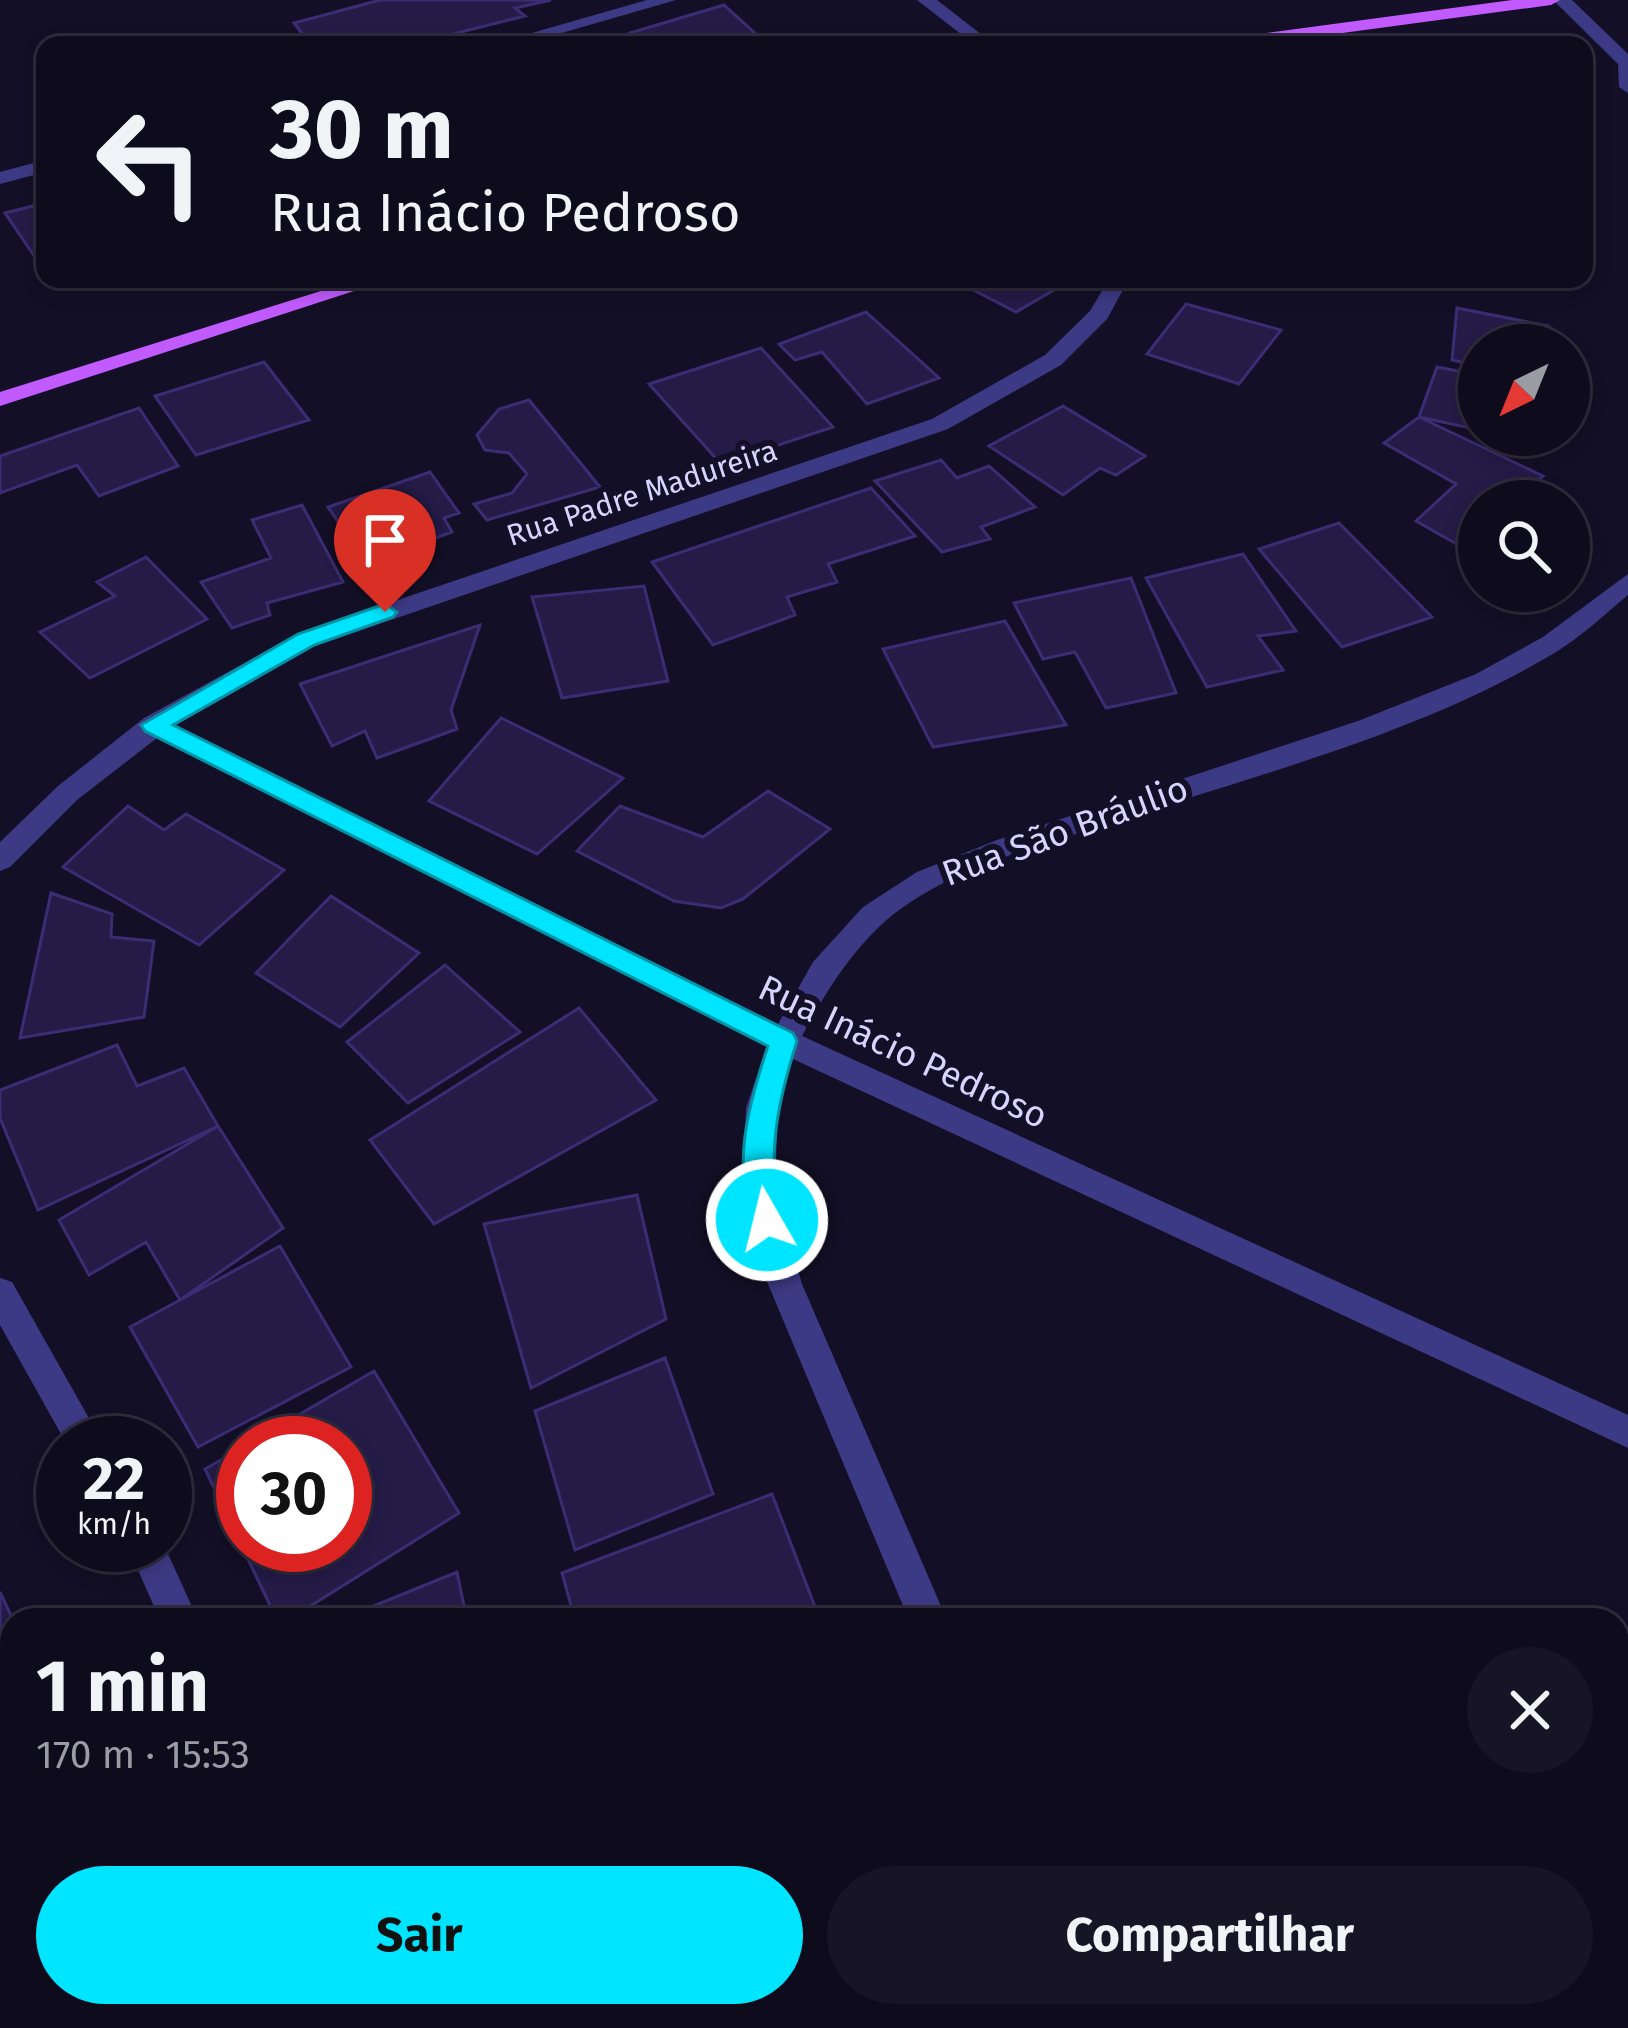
<!DOCTYPE html>
<html lang="pt">
<meta charset="utf-8">
<style>
:root{--surface:#0e0b1c;--page:#171425;--text:#f1f3f6;--muted:#9b9ba3;--line:#2e2b3b;--accent:#00e5ff}
body{margin:0;font-family:"Fira Sans",sans-serif;background:var(--page);color:var(--text);height:100vh;display:flex;flex-direction:column;font-size:45px;white-space:nowrap}
*{box-sizing:border-box;margin:0}
p{font-size:39px;color:var(--muted)}
.icon{flex:none;width:66px;height:66px;fill:none;stroke:currentColor;stroke-width:2;stroke-linecap:round;stroke-linejoin:round}
.map{position:relative;flex:1;overflow:hidden}
.side{position:absolute;left:0px;top:1608px;width:1629px;height:420px;display:flex;flex-direction:column;background:var(--surface);border-radius:36px 36px 0 0;box-shadow:0 6px 18px #0003,0 0 0 3px var(--line)}
.side>*{flex:none}
.top-card{position:absolute;left:36px;top:36px;width:1557px;height:252px;border-radius:24px;box-shadow:0 6px 18px #0003,0 0 0 3px var(--line);background:#0e0b1c;color:var(--text);overflow:hidden}
.needle{width:78px;rotate:223deg}
.controls{position:absolute;left:1458px;top:324px;display:grid;gap:24px}
.controls a{display:grid;place-items:center;width:132px;height:132px;border-radius:50%;background:var(--surface);box-shadow:0 6px 18px #0003,0 0 0 3px var(--line);font-size:60px}
.speed{position:absolute;left:36px;top:1416px;display:flex;gap:24px;font-size:60px;font-weight:700;text-align:center}
.speed>*{display:grid;place-content:center;width:156px;height:156px;border-radius:50%;background:var(--surface);box-shadow:0 6px 18px #0003,0 0 0 3px var(--line);line-height:1}
.speed small{font-size:30px;font-weight:400}
.speed .limit{border:18px solid #d22;background:#fff;color:#111}
.pin{position:absolute;display:grid;place-items:center;width:102px;height:102px;color:#fff;margin:-123px -51px;border-radius:50% 50% 50% 0;rotate:-45deg;box-shadow:0 0 12px #0007}
.pin .icon{rotate:45deg}
.me{position:absolute;width:132px;margin:-66px;rotate:352deg;stroke-linejoin:round;filter:drop-shadow(0 0 9px #0008)}
.turn{display:flex;align-items:center;gap:42px;height:252px;padding:0 36px;font-size:54px}
.turn .icon{width:156px;height:156px;stroke-width:2.5}
.turn b{display:block;font-size:84px;line-height:102px}
.round{display:grid;place-items:center;flex:none;width:126px;height:126px;border-radius:63px;background:var(--page)}
.summary{display:flex;align-items:center;justify-content:space-between;height:204px;padding:0 36px}
h1{font-size:72px;font-weight:700;line-height:90px}
.action{display:flex;gap:24px;margin-top:auto;padding:24px 36px}
.action a{flex:1;height:138px;border-radius:72px;background:var(--accent);color:#111;font-size:48px;font-weight:700;line-height:138px;text-align:center}
.action a+a{background:var(--page);color:var(--text)}
.map>svg:first-child{display:block}
.building{fill:#241b47;stroke:#3b2d73;stroke-width:3}
.lines{fill:none;stroke-linecap:round;stroke-linejoin:round}
.minor{fill:#3d3a85;fill-rule:evenodd}
.major{fill:#c25bff;fill-rule:evenodd}
.route{fill:#00e5ff;stroke:#0095a6;stroke-width:3}
.labels{text-anchor:middle;dominant-baseline:central;stroke-width:12;stroke-linejoin:round;paint-order:stroke}
.far-street-label{font-size:30px;fill:#d9d4ff;stroke:#130f26}
.street-label{font-size:36px;fill:#d9d4ff;stroke:#130f26}
</style>
<div class="map">
<svg width="1628" height="2028" viewBox="0 0 1628 2028">
<rect width="100%" height="100%" fill="#130f26"/>
<path class="building" d="M 380,0 L 551,0 L 515,8 L 525,16 L 409,45 L 311,45 L 294,23 Z
M 724,5 L 768,45 L 643,45 L 630,33 Z
M 45,203 L 45,272 L 5,213 Z
M 952,279 L 1068,279 L 1071,280 L 1016,312 Z
M 1186,304 L 1281,330 L 1239,384 L 1147,354 Z
M 1457,308 L 1548,326 L 1543,345 L 1479,345 L 1479,366 L 1452,360 Z
M 866,312 L 939,378 L 867,404 L 822,352 L 795,360 L 779,344 Z
M 761,348 L 833,427 L 721,464 L 649,384 Z
M 264,362 L 309,420 L 196,455 L 155,396 Z
M 1437,367 L 1479,375 L 1479,430 L 1419,417 Z
M 529,400 L 600,487 L 487,520 L 474,504 L 512,493 L 527,474 L 509,453 L 485,450 L 477,435 L 499,409 Z
M 1063,406 L 1145,456 L 1116,475 L 1100,468 L 1063,495 L 989,446 Z
M 139,408 L 178,466 L 99,496 L 77,465 L 0,493 L 0,456 Z
M 1419,417 L 1543,476 L 1513,501 L 1479,501 L 1479,530 L 1460,546 L 1416,521 L 1456,484 L 1384,443 Z
M 941,460 L 957,478 L 989,466 L 1035,507 L 981,527 L 990,539 L 942,552 L 875,481 Z
M 430,472 L 459,513 L 444,518 L 452,532 L 367,564 L 328,507 Z
M 871,488 L 915,536 L 828,564 L 837,582 L 787,597 L 795,615 L 713,645 L 652,562 Z
M 302,505 L 343,582 L 267,603 L 270,615 L 232,628 L 201,582 L 271,558 L 252,520 Z
M 1339,523 L 1432,617 L 1342,647 L 1259,549 Z
M 1243,554 L 1296,631 L 1258,636 L 1283,670 L 1207,687 L 1146,578 Z
M 146,557 L 207,619 L 90,678 L 40,632 L 115,596 L 97,582 Z
M 1131,578 L 1176,693 L 1106,708 L 1075,652 L 1043,659 L 1014,603 Z
M 644,586 L 668,681 L 562,698 L 532,597 Z
M 1005,621 L 1066,725 L 933,747 L 883,649 Z
M 480,625 L 451,710 L 457,729 L 377,758 L 365,731 L 332,746 L 300,684 Z
M 501,718 L 623,778 L 537,854 L 429,801 Z
M 768,791 L 830,829 L 743,899 L 721,908 L 674,901 L 577,851 L 620,806 L 703,837 Z
M 128,806 L 164,830 L 186,814 L 284,870 L 199,945 L 63,867 Z
M 51,893 L 112,914 L 111,937 L 154,941 L 144,1017 L 20,1038 Z
M 331,896 L 419,953 L 340,1027 L 256,973 Z
M 445,965 L 520,1032 L 408,1103 L 347,1042 Z
M 579,1008 L 656,1100 L 434,1224 L 370,1140 Z
M 117,1045 L 137,1086 L 184,1068 L 218,1126 L 38,1210 L 0,1118 L 0,1090 Z
M 218,1126 L 283,1228 L 180,1300 L 146,1242 L 89,1275 L 59,1220 Z
M 637,1195 L 666,1319 L 531,1388 L 484,1224 Z
M 280,1246 L 351,1367 L 198,1447 L 130,1327 Z
M 665,1358 L 713,1494 L 575,1550 L 535,1411 Z
M 374,1371 L 459,1513 L 288,1620 L 277,1620 L 205,1469 L 243,1447 L 243,1545 L 345,1545 L 345,1443 L 250,1443 Z
M 772,1494 L 820,1620 L 575,1620 L 562,1573 Z
M 457,1572 L 467,1620 L 339,1620 Z
M 0,1592 L 13,1620 L 12,1662 L 0,1669 Z
M 12,1672 L 12,1844 L 0,1852 L 0,1678 Z
M 0,1996 L 12,2001 L 12,2016 L 50,2016 L 73,2025 L 0,2028 Z
M 385,2016 L 545,2016 L 544,2028 L 384,2028 Z"/>
<g class="lines">
<path class="minor" d="M 647,0 L 676,0 L 520,45 L 490,45 Z
M 917,0 L 937,0 L 995,45 L 975,45 Z
M 1553,0 L 1572,0 L 1628,54 L 1628,93 L 1619,87 L 1618,64 Z
M 45,160 L 45,172 L 0,184 L 0,172 Z
M 1109,279 L 1129,279 L 1107,319 L 1061,365 L 948,429 L 315,646 L 176,725 L 778,1024 L 813,962 L 863,907 L 917,872 L 997,840 L 1358,721 L 1476,674 L 1543,637 L 1628,574 L 1628,595 C 1605,614 1582,636 1556,652 C 1422,733 1262,773 1114,822 C 1038,847 942,869 881,925 C 847,957 824,995 802,1036 L 1628,1415 L 1628,1448 L 793,1059 L 778,1108 L 775,1188 L 802,1284 L 947,1620 L 909,1620 L 768,1284 L 743,1188 L 746,1108 L 767,1046 L 157,738 L 77,800 L 10,867 L 0,871 L 0,842 L 58,786 L 144,718 L 297,634 L 932,419 L 1045,355 L 1090,311 Z
M 0,1278 L 12,1282 L 103,1443 L 66,1443 L 0,1325 Z
M 127,1545 L 164,1545 L 198,1620 L 160,1620 Z
M 201,2016 L 243,2016 L 241,2028 L 199,2028 Z
M 1086,2016 L 1128,2016 L 1133,2028 L 1091,2028 Z"/>
<path class="major" d="M 1512,0 L 1560,0 L 1551,5 L 1254,45 L 1205,45 L 1214,40 Z
M 359,279 L 391,279 L 0,406 L 0,392 Z"/>
</g>
<path class="route" d="M 385,604 L 397,612 L 393,617 L 314,645 L 173,725 L 793,1033 L 797,1041 C 778,1101 765,1158 782,1220 L 778,1229 L 767,1233 L 757,1229 C 729,1171 749,1103 768,1046 L 145,731 L 141,725 L 298,634 Z"/>
<g class="labels">
<g class="far-street-label">
<text transform="translate(642 493) rotate(-18)">Rua Padre Madureira</text>
</g>
<g class="street-label">
<text transform="translate(1065 831) rotate(-20)">Rua São Bráulio</text>
<text transform="translate(903 1052) rotate(25)">Rua Inácio Pedroso</text>
</g>
</g>
</svg>
<div class="controls">
<a><svg class="needle" viewBox="-14 -14 28 28"><path d="M0-13l5 13h-10z" fill="#e53935"/><path d="M0 13l5-13h-10z" fill="#9b9ba3"/></svg></a>
<a><svg class="icon" aria-label="search" viewBox="0 0 24 24"><circle cx="10" cy="10" r="6"/><path d="M15 15l6 6"/></svg></a>
</div>
<div class="speed"><div>22<small>km/h</small></div><div class="limit">30</div></div>
<div class="pin" style="left:385px;top:612px;background:#d93025"><svg class="icon" aria-label="arrive" viewBox="0 0 24 24"><path d="M6 21V4h12l-3 4 3 4H6"/></svg></div>
<svg class="me" style="left:767px;top:1220px" viewBox="-20 -20 40 40"><circle r="17" fill="#00e5ff" stroke="#fff" stroke-width="3"/><path d="M0-11L8 9 0 5-8 9z" fill="#fff"/></svg>
<div class="top-card">
<div class="turn"><svg class="icon" aria-label="left" viewBox="0 0 24 24"><path d="M17 20v-9H6M10 6l-5 5 5 5"/></svg><div><b>30 m</b>Rua Inácio Pedroso</div></div>
</div>
<section class="side">
<div class="summary"><div><h1>1 min</h1><p>170 m · 15:53</p></div><a class="round"><svg class="icon" aria-label="close" viewBox="0 0 24 24"><path d="M6 6l12 12M18 6L6 18"/></svg></a></div>
<div class="action"><a>Sair</a><a>Compartilhar</a></div>
</section>
</div>
